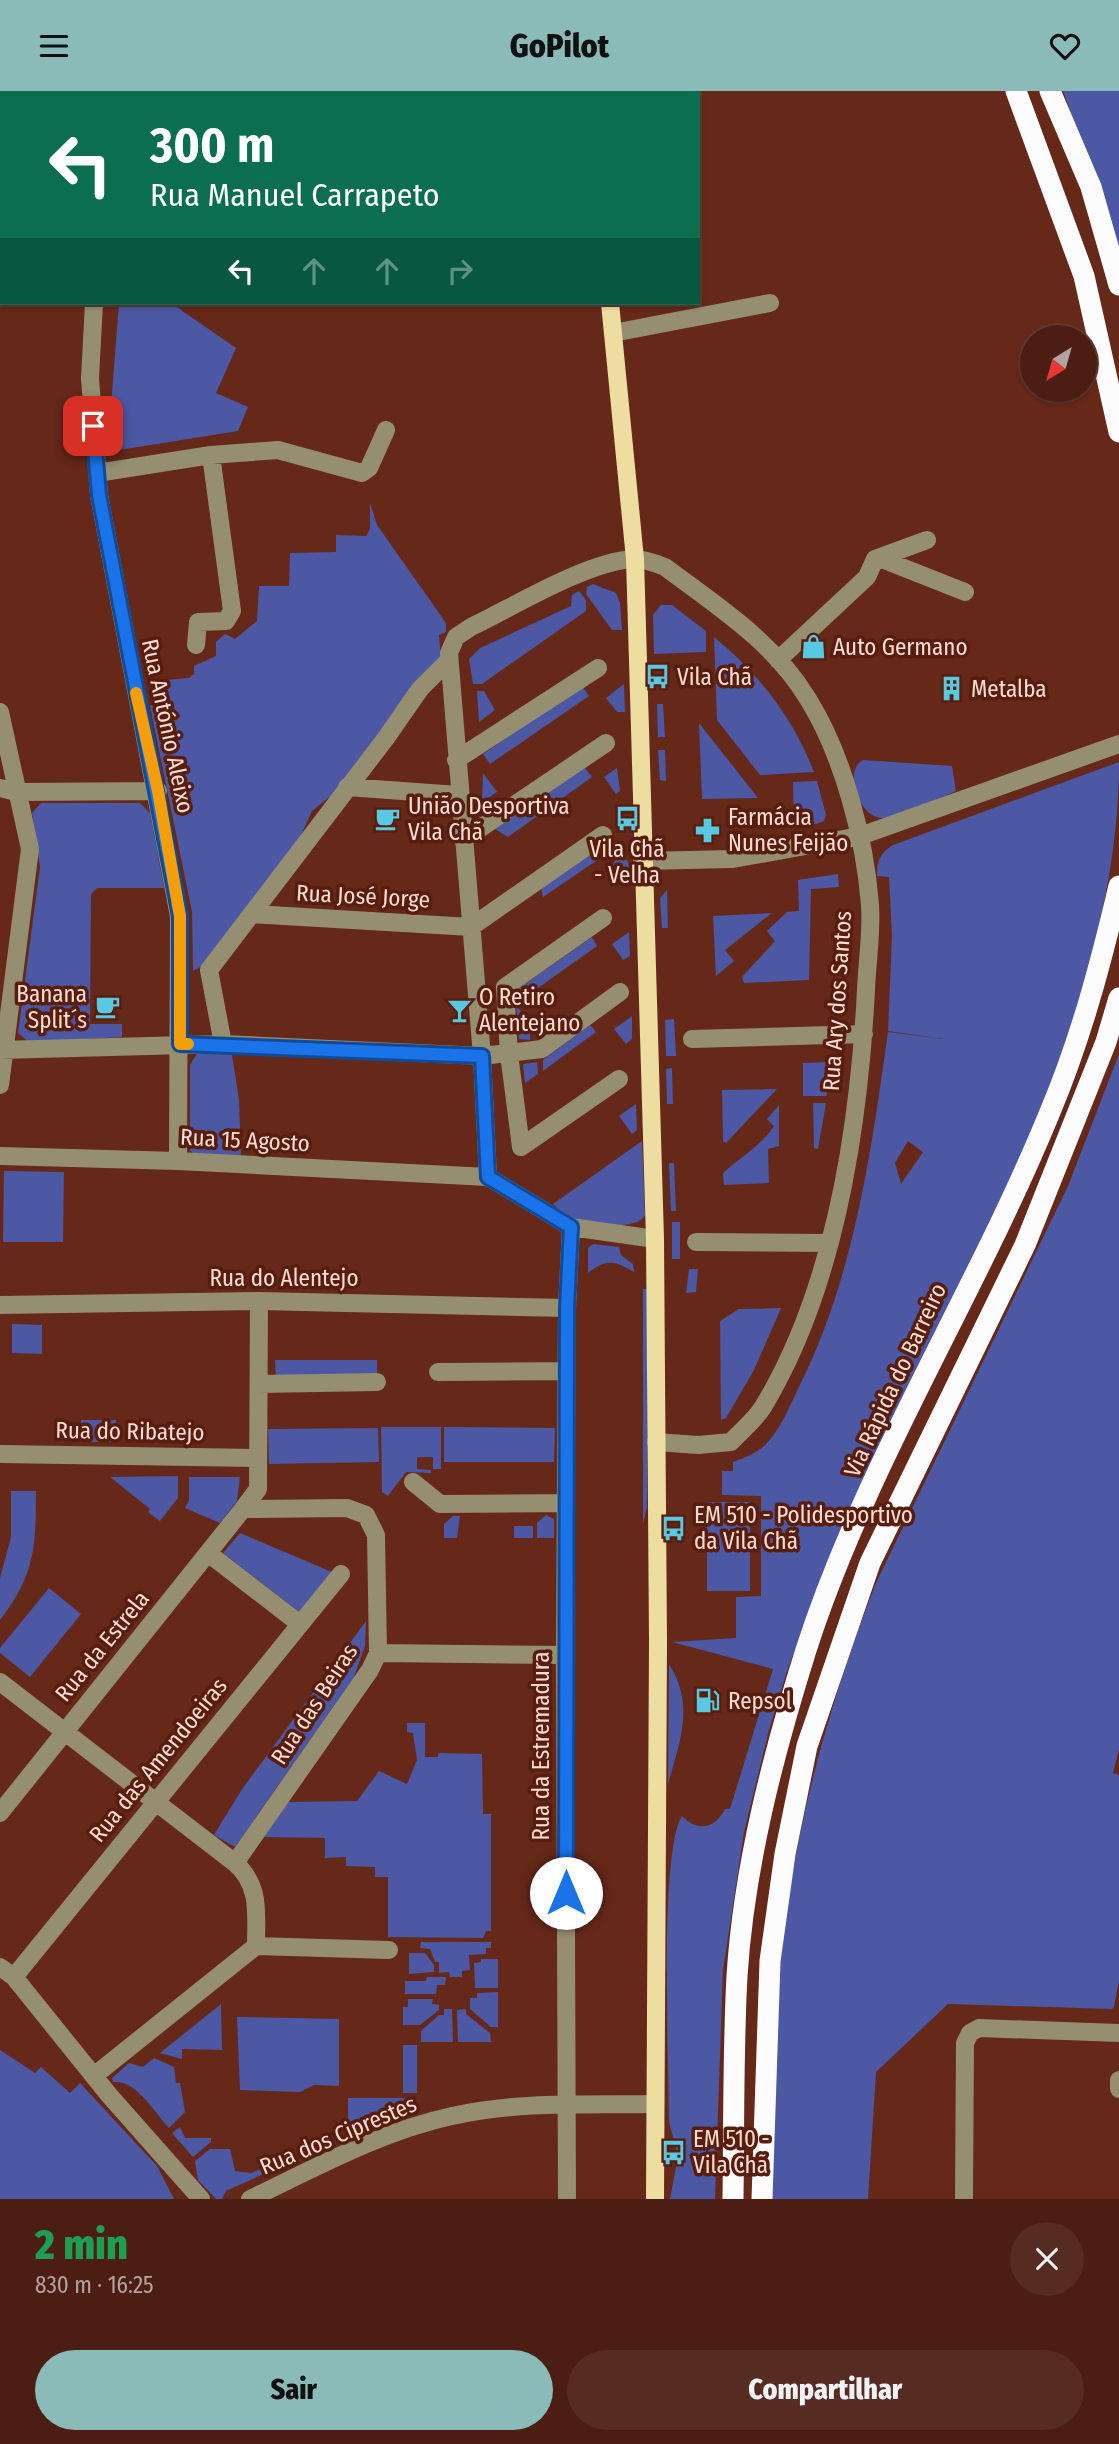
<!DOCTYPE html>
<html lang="pt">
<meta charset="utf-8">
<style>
:root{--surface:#4c1e13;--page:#562b21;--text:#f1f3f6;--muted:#b2a2a0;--line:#633c33;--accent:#8bbbb9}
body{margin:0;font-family:"Fira Sans Condensed",sans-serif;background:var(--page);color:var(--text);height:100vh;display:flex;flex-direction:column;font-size:26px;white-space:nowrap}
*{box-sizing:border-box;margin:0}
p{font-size:23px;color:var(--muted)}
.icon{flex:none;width:38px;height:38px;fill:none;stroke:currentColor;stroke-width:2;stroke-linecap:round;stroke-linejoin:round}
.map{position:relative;height:2108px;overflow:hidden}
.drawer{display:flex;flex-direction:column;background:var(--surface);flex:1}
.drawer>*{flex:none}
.guide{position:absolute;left:0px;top:0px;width:700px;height:214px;box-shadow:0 2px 5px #0004,0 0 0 2px var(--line);background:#0b6e4f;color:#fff;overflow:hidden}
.needle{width:46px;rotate:217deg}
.tools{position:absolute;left:1020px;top:234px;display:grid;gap:14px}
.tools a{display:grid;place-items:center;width:77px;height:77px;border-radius:50%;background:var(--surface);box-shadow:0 2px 5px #0004,0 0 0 2px var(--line);font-size:35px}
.pin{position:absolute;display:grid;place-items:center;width:60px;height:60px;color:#fff;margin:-30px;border-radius:14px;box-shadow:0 4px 10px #0006}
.me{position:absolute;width:77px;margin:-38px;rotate:0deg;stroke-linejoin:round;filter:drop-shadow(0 0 5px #0008)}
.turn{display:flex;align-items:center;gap:24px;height:147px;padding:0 35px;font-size:32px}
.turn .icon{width:91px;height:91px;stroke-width:2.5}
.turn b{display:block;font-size:49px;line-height:60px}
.lanes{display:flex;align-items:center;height:66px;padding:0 35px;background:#0003;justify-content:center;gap:35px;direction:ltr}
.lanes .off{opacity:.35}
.round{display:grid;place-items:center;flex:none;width:74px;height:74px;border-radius:37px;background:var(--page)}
.summary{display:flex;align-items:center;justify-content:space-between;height:119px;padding:0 35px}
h1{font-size:42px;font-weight:800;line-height:52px;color:#1e9e55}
.button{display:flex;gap:14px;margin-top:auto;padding:14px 35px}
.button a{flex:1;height:80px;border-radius:42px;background:var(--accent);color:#111;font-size:28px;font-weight:800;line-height:80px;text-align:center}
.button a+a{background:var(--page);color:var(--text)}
header{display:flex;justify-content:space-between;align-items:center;height:91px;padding:0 35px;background:var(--accent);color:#111;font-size:32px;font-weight:800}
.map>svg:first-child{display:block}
.green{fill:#4c58a3;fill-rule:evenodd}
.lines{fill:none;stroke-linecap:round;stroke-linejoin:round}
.minor{stroke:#958e71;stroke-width:18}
.major{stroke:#eddda1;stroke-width:18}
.highway{stroke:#fcfcfc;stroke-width:21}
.route-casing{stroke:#114b97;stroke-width:18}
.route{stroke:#1a73e8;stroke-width:12}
.slow{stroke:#f59e0b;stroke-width:12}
.labels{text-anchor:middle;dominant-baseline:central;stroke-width:7;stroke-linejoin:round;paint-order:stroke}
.poi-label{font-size:23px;fill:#feded6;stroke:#591d0e;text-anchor:start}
.street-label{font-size:23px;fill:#feded6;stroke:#591d0e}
</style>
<header><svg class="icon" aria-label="menu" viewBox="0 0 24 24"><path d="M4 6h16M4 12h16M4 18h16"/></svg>GoPilot<svg class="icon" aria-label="heart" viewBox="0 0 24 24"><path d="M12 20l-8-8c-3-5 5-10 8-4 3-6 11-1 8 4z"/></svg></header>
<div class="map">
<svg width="1119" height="2108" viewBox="0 0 1119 2108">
<rect width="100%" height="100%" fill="#652819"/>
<path class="green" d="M 1063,0 L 1119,0 L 1119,161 L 1065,5 Z
M 119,212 L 171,212 L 236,257 L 216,302 L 248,316 L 238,340 L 113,360 L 108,353 Z
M 370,412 L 377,434 L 446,532 L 446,541 L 439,544 L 441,570 L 338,699 L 312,720 L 296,755 L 208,872 L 193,880 L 192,821 L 150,615 L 158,612 L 153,590 L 189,587 L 194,583 L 194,575 L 216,565 L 216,551 L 225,543 L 235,548 L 257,530 L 259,495 L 289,495 L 290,462 L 336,461 L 336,444 L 366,445 L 370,438 Z
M 593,493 L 616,502 L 620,512 L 622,539 L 612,539 L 586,503 L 587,496 Z
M 579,500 L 586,509 L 586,520 L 482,593 L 473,593 L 469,568 L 480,557 L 571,515 L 572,504 Z
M 661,514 L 672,514 L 706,540 L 706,561 L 654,563 L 653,524 Z
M 714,546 C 760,584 792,625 814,681 L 760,684 L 717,629 Z
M 624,593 L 625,621 L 617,621 L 606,607 Z
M 582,595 L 589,605 L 490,673 L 483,663 Z
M 477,600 L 484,600 L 495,619 L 479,631 Z
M 657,613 L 663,613 L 665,646 L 658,646 Z
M 699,632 L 758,707 L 702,708 Z
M 658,659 L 665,659 L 666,690 L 660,689 Z
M 863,669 L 952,675 L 956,700 C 937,708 902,727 883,727 C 860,728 842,680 863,669 Z
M 1119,671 C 1119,800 1078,922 1032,1041 L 825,1476 L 786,1583 L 769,1639 L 744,1741 L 723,1879 L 715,2108 L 670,2108 L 678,2065 L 669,2031 C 669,1977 659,1760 682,1725 C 697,1741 715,1738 725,1718 L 730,1718 L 773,1578 L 672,1551 L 736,1547 L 736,1506 L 761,1505 L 761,1405 L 722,1404 L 722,1380 L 733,1380 L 733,1371 C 744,1367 757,1362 766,1353 C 781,1338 789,1316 798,1298 C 854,1187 871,1062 888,941 L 944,948 L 888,940 L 892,844 L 889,786 L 877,785 C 877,770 880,762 893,754 ZM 908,1050 L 923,1061 L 901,1093 L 895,1072 Z
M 584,676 L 592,686 L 508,746 L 495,738 Z
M 617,677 L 620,700 L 616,703 L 604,686 Z
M 483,682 L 497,701 L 482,711 Z
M 817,690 L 826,724 L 824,730 L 816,733 L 794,734 L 793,691 Z
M 41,712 L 140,712 L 150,722 L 164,797 L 97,797 L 91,803 L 90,933 L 122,933 L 122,946 L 29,951 L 18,942 L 40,776 L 32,722 Z
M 594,760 L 599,768 L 543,806 L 541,797 Z
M613 775a8 8 0 1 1 16 0a8 8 0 1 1-16 0Z
M 838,783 L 839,796 L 811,798 L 809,889 L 744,892 L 742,886 L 775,850 L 767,840 L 787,821 L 799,820 L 798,789 Z
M 667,799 L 668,837 L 662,837 L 660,807 Z
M 772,822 L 725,859 L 734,870 L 716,885 L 713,825 Z
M 629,841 L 630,865 L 623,869 L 612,853 Z
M 592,846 L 597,855 L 524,907 L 518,898 Z
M 516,914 L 530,932 L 530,949 L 519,948 Z
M 632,925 L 632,948 L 626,953 L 614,938 Z
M 674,928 L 676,965 L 666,965 L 665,929 Z
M 590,934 L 596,941 L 543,980 L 543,969 Z
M 198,961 L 232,964 L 239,1009 L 241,1066 L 194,1063 L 190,1059 L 190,974 Z
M 1119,963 L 1119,1658 L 1113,1682 L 1119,1684 L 1119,1889 L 1114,1916 L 1112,1918 L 948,1913 L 876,1981 L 868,2108 L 768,2108 C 771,2037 770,1965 777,1895 C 790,1755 825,1622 876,1492 L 1068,1095 Z
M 537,971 L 538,983 L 525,992 L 523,973 Z
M 831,971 L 831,990 L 826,1005 L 803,1005 L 803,972 Z
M 672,977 L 673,1013 L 667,1013 L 666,978 Z
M 777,998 L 726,1052 L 723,1050 L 722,999 Z
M 813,1012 L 826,1012 L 818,1058 L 814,1057 Z
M 636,1013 L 637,1039 L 632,1043 L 619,1025 Z
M 779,1014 L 779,1055 L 768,1058 L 769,1092 L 724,1094 L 723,1082 C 739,1067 762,1054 774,1035 L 767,1028 Z
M 642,1050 L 645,1124 C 637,1140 592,1134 576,1129 C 568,1126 559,1118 553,1113 Z
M 669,1072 L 674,1072 L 676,1120 L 671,1120 Z
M 4,1080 L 64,1081 L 63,1151 L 3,1151 Z
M 672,1131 L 680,1131 L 680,1168 L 672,1168 Z
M 593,1153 L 619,1156 L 621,1164 L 633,1173 L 634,1181 C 614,1169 606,1168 588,1182 L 588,1157 Z
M 689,1178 L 698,1178 L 696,1201 L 686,1202 Z
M 643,1198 L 647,1198 L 647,1416 L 643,1433 Z
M 781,1217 L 754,1279 L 726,1327 L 721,1329 L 720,1230 L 739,1218 Z
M 12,1233 L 42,1234 L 42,1263 L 12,1262 Z
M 275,1269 L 377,1269 L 377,1284 L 276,1287 Z
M 81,1329 L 116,1329 L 116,1351 L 89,1351 L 89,1345 L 81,1345 Z
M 381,1336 L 441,1336 L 441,1378 L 433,1378 L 433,1366 L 417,1366 L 417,1378 L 431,1379 L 431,1382 L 406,1381 L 388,1405 L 382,1401 Z
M 444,1336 L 555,1337 L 554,1371 L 444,1371 Z
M 378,1337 L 379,1371 L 269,1373 L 268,1338 Z
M 178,1385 L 178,1407 L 160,1430 L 148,1421 L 150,1418 L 110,1386 Z
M 189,1386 L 240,1386 L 237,1410 L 220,1432 L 185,1417 L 189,1409 Z
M 11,1400 L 36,1400 C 36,1455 35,1484 0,1529 L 0,1487 L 11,1446 Z
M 707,1411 L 750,1411 L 750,1500 L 707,1500 Z
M 546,1424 L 554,1428 L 554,1447 L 537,1447 L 537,1432 Z
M 453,1425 L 460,1425 L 457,1447 L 444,1447 L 444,1433 Z
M 514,1435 L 533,1435 L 533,1447 L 514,1447 Z
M 240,1442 L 332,1481 L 299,1521 L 223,1462 Z
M 49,1497 L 81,1523 L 30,1586 L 0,1562 L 0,1557 Z
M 366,1530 L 365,1555 L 354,1586 L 235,1756 L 214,1744 L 242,1698 Z
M 669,1573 C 695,1614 680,1650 668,1693 Z
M 407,1632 L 425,1632 L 425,1666 L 438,1666 L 438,1662 L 482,1663 L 483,1723 L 491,1723 L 491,1840 L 486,1840 L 483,1847 L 388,1846 L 388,1786 L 375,1786 L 375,1776 L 346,1775 L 346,1766 L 325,1767 L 325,1747 L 264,1746 L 288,1711 L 357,1710 L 379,1680 L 407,1693 L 417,1669 L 413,1642 L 407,1641 Z
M 421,1851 L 491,1851 L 491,1857 L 486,1857 L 486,1863 L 469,1864 L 470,1879 L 462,1880 L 462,1886 L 450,1886 L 449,1881 L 439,1882 L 439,1871 L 435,1871 L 430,1858 L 420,1857 Z
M 409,1862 L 425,1862 L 434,1874 L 434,1881 L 409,1883 Z
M 481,1868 L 498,1868 L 498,1897 L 475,1897 L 474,1872 L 481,1871 Z
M 427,1886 L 446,1886 L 445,1894 L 437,1894 L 436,1903 L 405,1903 L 405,1890 L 426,1890 Z
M 498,1901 L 498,1936 L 491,1936 L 470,1918 L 470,1907 L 477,1907 L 477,1902 Z
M 408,1908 L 433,1908 L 432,1913 L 439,1914 L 439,1919 L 420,1934 L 403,1934 L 403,1916 L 408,1916 Z
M 221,1913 L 222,1959 L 182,1958 L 182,1968 L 160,1962 Z
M 444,1918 L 452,1918 L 453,1951 L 421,1951 L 421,1940 L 439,1924 L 444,1924 Z
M 466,1918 L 466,1923 L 490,1942 L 491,1951 L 458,1951 L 457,1919 Z
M 237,1926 L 339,1928 L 339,1995 L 314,1994 L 300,2001 L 240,1999 Z
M 403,1954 L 417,1954 L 417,2002 L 403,2002 Z
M 0,1959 L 35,1982 L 41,1976 L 70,2002 L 80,1992 L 157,2075 L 174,2108 L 0,2108 Z
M 154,1967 L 174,1976 L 176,1992 L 180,1992 L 185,2021 L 169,2037 C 154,2021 137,1989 113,1991 L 112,1987 L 129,1972 L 143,1976 Z
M 348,2007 L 417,2007 L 348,2043 Z
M 180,2036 L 185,2047 L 211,2047 L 211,2051 L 193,2066 L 172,2042 Z
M 210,2058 L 230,2058 L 235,2080 L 251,2082 L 262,2077 L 268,2081 L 226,2100 L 222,2108 L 216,2108 L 198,2089 L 195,2070 Z"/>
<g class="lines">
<path class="minor" d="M 16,2 L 16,0
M 135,2 L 135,0
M 0,46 L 2,41
M 0,105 L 2,106
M 94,212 L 90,287 L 99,404 L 179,825 L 178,1070
M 613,242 L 770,212
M 97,382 L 211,364 L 278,359 L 362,382 L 369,377 L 386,339
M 879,467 L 965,501
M 196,554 L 198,531 L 226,530 L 232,520 L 211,364
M 778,569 L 867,486 L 875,468 L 927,449
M 0,621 L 30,758 L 0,994
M 456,669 L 598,577
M 347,696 L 458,704
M 0,697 L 16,701 L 158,700
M 463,749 L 606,652
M 642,770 L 733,768 L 860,745 L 1119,653
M 252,823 L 471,836 L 603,744
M 603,827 L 505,896 L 509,963 L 521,1056 L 619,988
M 692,948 L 864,943
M 223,953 L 209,879 L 386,647 L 420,598 L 448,570
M 0,959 L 223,953 L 482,965 L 542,958 L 620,901
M 0,1065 L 178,1070 L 488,1086 L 571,1136 L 655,1148
M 488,1086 L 482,965 L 449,562 L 456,546 L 471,536 C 515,515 586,471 633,468 C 644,468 655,472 665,476 C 717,515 774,551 808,608 C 843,664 865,748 870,814 C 872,842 867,871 866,899 C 859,1036 835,1197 763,1316 C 755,1329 741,1340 731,1351 L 698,1354 L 656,1351
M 696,1151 L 827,1152
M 0,1214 L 259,1210 L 567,1217
M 438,1281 L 567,1280
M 259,1293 L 377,1291
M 0,1363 L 258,1367
M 413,1391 L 440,1413 L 566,1412
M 208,1462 L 300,1533
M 378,1562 L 565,1564
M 0,1591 L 235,1772
M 0,1722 L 243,1418
M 256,1855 L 389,1859
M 0,1876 L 14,1886 L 109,2004 L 201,2108
M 14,1886 L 341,1483
M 95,1984 L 256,1855 C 256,1823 261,1795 235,1772 L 370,1579 L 378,1562 L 376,1444 L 366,1424 L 347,1417 L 243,1418 L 258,1398 L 259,1210
M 1119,1989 L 1119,1998
M 250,2108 C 315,2077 382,2040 452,2025 C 519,2010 587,2014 655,2013
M 567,2108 L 565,1564 L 567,1217 L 571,1136
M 964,2108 L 965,1952 L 970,1942 L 979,1937 L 1119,1942"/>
<path class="major" d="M 589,0 L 589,2
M 610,212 L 635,468 L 655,1148 L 658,1551 L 655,2108"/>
<path class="highway" d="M 1016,0 L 1084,185 L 1119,341
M 1050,0 L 1091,96 L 1119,194
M 733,2108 C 734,2034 733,1959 737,1885 C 744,1775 773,1664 806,1559 C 866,1373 976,1202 1050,1021 C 1081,947 1101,872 1119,795
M 762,2108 L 770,1870 L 785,1763 L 807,1655 L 870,1472 L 1025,1154 L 1106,951 L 1119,907"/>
</g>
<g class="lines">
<defs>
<path id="route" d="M 93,335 L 99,404 L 180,825 L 180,953 L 482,965 L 488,1086 L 571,1136 L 567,1217 L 566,1802"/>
</defs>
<use href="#route" class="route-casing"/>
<use href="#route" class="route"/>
<path class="slow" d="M 136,602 L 158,700 L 180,825 L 180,953 L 188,953"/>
</g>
<defs>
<symbol id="shop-bare" viewBox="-9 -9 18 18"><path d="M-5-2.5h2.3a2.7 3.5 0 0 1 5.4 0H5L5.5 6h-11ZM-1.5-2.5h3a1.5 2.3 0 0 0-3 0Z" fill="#57c9e2" stroke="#591d0e" stroke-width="2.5" paint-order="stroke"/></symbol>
<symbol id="bus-bare" viewBox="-9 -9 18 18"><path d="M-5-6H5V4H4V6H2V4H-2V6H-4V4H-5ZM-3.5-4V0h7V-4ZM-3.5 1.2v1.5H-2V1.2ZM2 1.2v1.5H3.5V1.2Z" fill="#57c9e2" stroke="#591d0e" stroke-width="2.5" paint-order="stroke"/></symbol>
<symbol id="building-bare" viewBox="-9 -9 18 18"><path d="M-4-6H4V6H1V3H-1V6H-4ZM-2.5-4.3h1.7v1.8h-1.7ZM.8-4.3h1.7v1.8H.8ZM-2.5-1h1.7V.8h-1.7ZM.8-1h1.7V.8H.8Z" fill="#57c9e2" stroke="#591d0e" stroke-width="2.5" paint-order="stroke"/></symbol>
<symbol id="cafe-bare" viewBox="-9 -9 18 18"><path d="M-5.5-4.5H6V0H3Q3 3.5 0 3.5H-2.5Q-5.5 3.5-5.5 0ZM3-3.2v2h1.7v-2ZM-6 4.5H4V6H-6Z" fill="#57c9e2" stroke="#591d0e" stroke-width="2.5" paint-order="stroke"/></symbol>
<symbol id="pharmacy-bare" viewBox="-9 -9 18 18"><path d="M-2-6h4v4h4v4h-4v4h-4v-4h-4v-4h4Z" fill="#57c9e2" stroke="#591d0e" stroke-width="2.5" paint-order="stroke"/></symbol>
<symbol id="bar-bare" viewBox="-9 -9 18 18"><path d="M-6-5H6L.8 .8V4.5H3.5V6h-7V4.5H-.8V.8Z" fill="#57c9e2" stroke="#591d0e" stroke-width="2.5" paint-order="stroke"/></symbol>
<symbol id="fuel-bare" viewBox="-9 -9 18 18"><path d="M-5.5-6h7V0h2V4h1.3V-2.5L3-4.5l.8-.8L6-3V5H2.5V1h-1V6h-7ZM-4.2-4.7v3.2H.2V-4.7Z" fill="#57c9e2" stroke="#591d0e" stroke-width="2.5" paint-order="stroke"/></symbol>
</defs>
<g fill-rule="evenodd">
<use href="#shop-bare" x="796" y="538" width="35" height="35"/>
<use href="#bus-bare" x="640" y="568" width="35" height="35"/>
<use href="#building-bare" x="934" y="580" width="35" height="35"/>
<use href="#cafe-bare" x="370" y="710" width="35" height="35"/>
<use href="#bus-bare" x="610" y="710" width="35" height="35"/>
<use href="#pharmacy-bare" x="690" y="722" width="35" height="35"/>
<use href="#cafe-bare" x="90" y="898" width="35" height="35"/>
<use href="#bar-bare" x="442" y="902" width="35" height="35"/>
<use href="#bus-bare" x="656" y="1420" width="35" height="35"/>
<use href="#fuel-bare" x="690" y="1592" width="35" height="35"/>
<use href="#bus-bare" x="656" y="2044" width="35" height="35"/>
</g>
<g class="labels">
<g class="poi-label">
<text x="833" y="556">Auto Germano</text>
<text x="677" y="586">Vila Chã</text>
<text x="971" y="598">Metalba</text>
<text x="408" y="715">União Desportiva<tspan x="408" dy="26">Vila Chã</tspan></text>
<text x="728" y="726">Farmácia<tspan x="728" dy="26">Nunes Feijão</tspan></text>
<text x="627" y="758" text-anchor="middle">Vila Chã<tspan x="627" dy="26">- Velha</tspan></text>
<text x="87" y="903" text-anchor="end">Banana<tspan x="87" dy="26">Split´s</tspan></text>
<text x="479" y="906">O Retiro<tspan x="479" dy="26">Alentejano</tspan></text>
<text x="694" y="1424">EM 510 - Polidesportivo<tspan x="694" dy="26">da Vila Chã</tspan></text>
<text x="728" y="1610">Repsol</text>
<text x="693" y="2048">EM 510 -<tspan x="693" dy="26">Vila Chã</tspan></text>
</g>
<g class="street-label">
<text transform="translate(168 635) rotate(78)">Rua António Aleixo</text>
<text transform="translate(363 805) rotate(3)">Rua José Jorge</text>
<text transform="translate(837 910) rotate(-86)">Rua Ary dos Santos</text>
<text transform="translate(245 1049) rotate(3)">Rua 15 Agosto</text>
<text x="284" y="1187">Rua do Alentejo</text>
<text transform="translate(895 1289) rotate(-65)">Via Rápida do Barreiro</text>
<text transform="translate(130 1340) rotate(1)">Rua do Ribatejo</text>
<text transform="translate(102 1555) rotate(-51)">Rua da Estrela</text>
<text transform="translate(314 1613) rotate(-57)">Rua das Beiras</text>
<text transform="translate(541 1655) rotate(-90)">Rua da Estremadura</text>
<text transform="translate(158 1669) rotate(-51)">Rua das Amendoeiras</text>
<text transform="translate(338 2044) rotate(-23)">Rua dos Ciprestes</text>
</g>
</g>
</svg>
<div class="tools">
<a><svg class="needle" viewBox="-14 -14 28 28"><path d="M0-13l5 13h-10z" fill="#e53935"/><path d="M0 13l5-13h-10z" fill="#b2a2a0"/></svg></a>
</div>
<div class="pin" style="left:93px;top:335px;background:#d93025"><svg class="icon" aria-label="arrive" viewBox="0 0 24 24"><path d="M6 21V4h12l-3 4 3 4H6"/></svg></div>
<svg class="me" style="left:566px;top:1802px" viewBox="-20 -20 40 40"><circle r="19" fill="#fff"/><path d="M0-13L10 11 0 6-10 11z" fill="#1a73e8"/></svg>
<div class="guide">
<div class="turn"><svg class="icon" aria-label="left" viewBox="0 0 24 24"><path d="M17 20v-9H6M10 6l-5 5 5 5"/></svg><div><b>300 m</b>Rua Manuel Carrapeto</div></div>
<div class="lanes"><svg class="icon" aria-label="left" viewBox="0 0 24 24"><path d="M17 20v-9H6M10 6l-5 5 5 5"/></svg><svg class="icon off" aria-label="ahead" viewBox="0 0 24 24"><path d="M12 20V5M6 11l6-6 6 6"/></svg><svg class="icon off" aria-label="ahead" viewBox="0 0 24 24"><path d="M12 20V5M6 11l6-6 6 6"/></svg><svg class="icon off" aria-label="right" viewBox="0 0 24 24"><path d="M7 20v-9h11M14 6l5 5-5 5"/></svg></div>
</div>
</div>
<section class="drawer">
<div class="summary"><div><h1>2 min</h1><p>830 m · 16:25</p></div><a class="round"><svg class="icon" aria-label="close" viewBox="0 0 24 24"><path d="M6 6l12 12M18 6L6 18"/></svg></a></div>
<div class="button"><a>Sair</a><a>Compartilhar</a></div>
</section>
